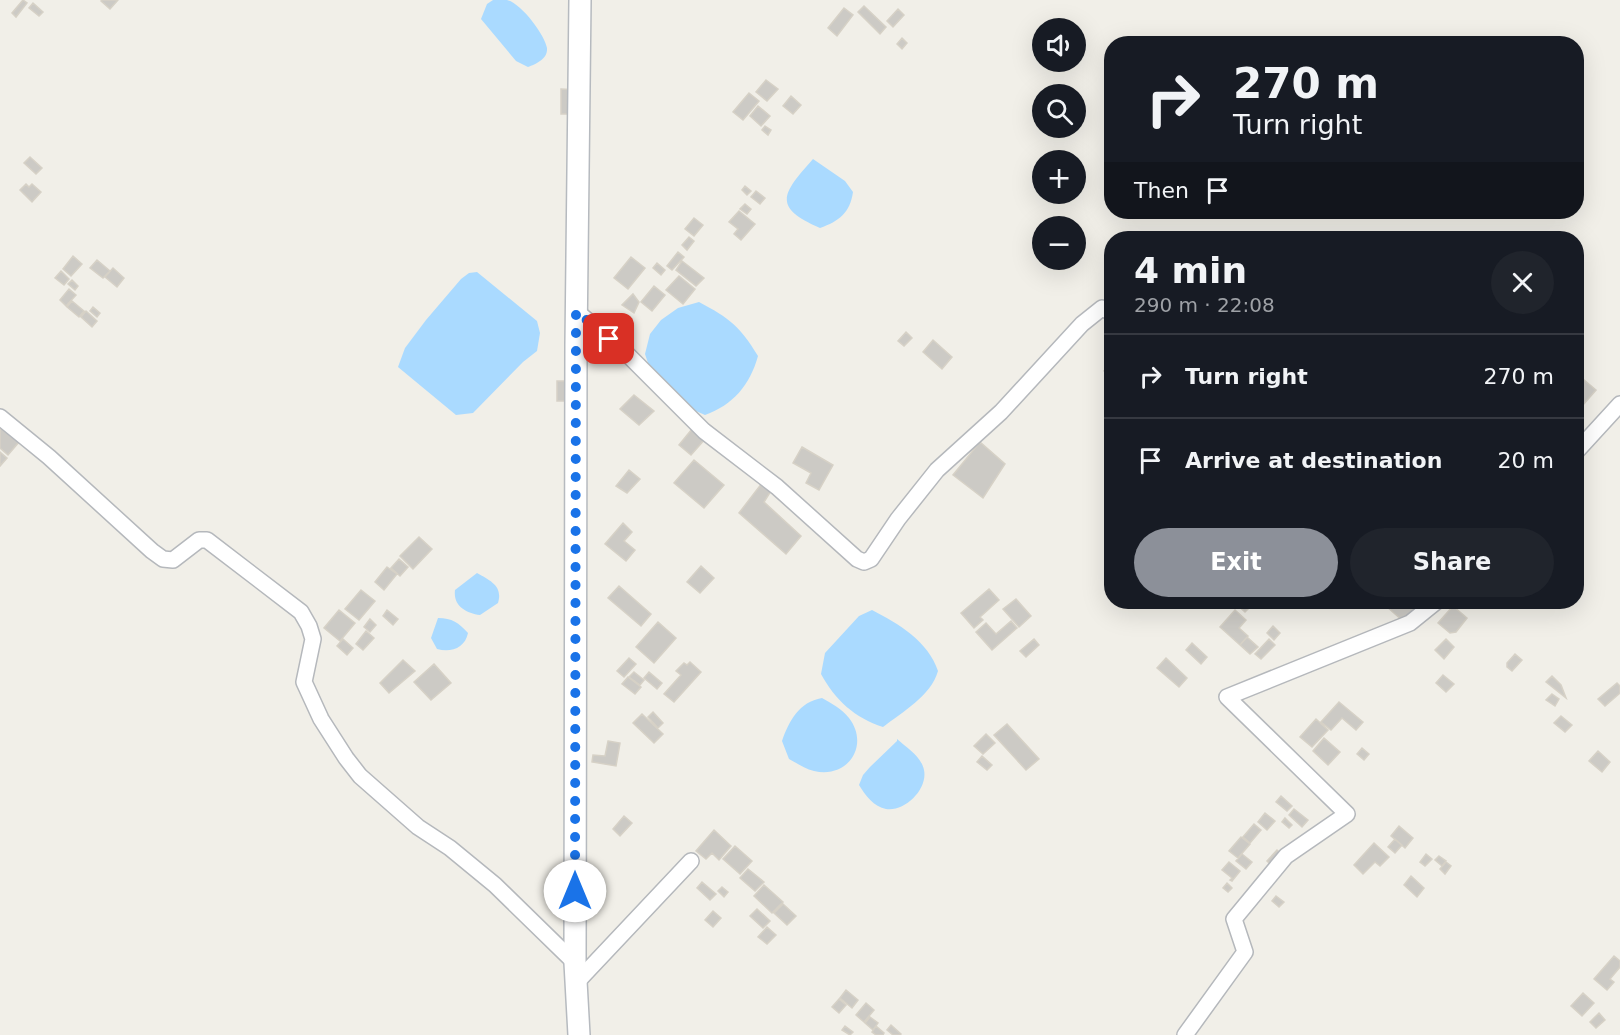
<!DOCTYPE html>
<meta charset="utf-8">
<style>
:root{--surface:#171b24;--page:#20242c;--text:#f1f3f6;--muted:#9ea1a6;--line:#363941;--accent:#8c9099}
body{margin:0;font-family:"DejaVu Sans",sans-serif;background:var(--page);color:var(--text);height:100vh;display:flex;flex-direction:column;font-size:22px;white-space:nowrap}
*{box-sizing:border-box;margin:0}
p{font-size:20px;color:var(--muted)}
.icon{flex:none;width:33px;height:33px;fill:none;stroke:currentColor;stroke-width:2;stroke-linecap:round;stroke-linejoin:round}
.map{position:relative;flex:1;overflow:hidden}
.side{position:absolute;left:1104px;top:231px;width:480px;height:378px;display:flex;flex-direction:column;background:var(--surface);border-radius:24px;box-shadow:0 6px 24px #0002}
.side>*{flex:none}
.hud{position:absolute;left:1104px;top:36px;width:480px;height:183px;border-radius:24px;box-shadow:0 6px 24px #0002;background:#171b24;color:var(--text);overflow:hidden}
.controls{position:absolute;left:1032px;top:18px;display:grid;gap:12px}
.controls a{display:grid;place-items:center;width:54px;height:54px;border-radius:50%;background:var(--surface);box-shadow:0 6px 24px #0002;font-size:30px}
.pin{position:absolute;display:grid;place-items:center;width:51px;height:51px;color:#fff;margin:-26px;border-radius:12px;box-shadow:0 3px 9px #0006}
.me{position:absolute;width:66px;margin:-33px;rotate:0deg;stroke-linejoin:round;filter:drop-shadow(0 0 4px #0008)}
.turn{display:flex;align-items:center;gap:21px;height:126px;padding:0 30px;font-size:27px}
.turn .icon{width:78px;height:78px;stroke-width:2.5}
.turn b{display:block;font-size:42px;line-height:51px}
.then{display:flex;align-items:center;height:57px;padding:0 30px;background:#0003;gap:12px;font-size:22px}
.round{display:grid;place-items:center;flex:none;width:63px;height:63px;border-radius:32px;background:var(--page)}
.overview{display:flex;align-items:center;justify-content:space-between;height:102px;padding:0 30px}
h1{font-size:36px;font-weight:800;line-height:45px}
.button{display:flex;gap:12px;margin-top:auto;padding:12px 30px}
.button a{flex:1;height:69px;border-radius:36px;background:var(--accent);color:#fff;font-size:24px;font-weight:800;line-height:69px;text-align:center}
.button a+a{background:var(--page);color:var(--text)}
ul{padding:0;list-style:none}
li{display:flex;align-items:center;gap:18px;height:84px;padding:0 30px;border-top:2px solid var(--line)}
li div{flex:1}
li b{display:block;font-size:22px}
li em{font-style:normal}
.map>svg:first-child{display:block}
.water{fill:#aadaff}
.building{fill:#cccac5;stroke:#d6d1c6;stroke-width:1.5}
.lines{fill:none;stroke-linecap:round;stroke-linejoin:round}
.minor-casing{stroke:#b5b8bc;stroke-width:18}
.secondary-casing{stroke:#b6babf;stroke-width:24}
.minor{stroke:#fff;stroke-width:15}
.secondary{stroke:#fff;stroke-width:21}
.route{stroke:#1a73e8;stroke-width:10;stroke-dasharray:0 18}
</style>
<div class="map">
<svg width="1620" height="1035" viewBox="0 0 1620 1035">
<rect width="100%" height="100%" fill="#f1efe8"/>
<path class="water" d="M 493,0 C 497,0 503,0 507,0 C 521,3 545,35 547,48 C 548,59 536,64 528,67 L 516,61 L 481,19 L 487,4 Z
M 813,159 L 845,181 L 853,192 C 850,213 839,221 820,228 C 770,207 784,192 813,159 Z
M 477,272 L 537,321 L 540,333 L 537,351 L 523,362 L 473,413 L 456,415 L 398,367 L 405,348 L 426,320 L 461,279 L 469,273 Z
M 699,302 C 729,318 740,326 758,356 C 750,385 733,405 705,415 L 689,408 L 650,369 L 645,354 L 650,334 L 661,320 L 678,308 Z
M 477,573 C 491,581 503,586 498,603 L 480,615 C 466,613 453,606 455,590 Z
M 872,610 C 899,624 928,641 938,671 C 931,696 902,712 883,727 C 855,718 835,700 821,674 L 825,653 L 859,616 Z
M 438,618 C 452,618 459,623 468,633 C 465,648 451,653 437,649 L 431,638 Z
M 822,698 C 831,703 842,709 849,718 C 870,745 848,779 814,771 C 805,769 797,763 789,759 L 782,741 C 789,721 799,702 822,698 Z
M 897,739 C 907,748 921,756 924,770 C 928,789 905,812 886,809 C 874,807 865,795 859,785 L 863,775 L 870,767 L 897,741 Z"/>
<path class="building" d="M 23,0 L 27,3 L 16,17 L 12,13 Z
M 102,0 L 118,0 L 110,9 L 101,1 Z
M 33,3 L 43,12 L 39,16 L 29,8 Z
M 864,6 L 886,27 L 880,34 L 858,12 Z
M 844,8 L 853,15 L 837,36 L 828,28 Z
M 898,9 L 904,15 L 893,27 L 887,21 Z
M 902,38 L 907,43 L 902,49 L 897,44 Z
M 766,80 L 778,89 L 767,101 L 756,92 Z
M 561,89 L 578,90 L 578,114 L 561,114 Z
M 749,93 L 759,101 L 743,120 L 733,112 Z
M 791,96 L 801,105 L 793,114 L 783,106 Z
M 758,106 L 770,116 L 761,126 L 750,116 Z
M 765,126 L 771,130 L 768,135 L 762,130 Z
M 30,157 L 42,168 L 36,174 L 24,163 Z
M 26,184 L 29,187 L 32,184 L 41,192 L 32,202 L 20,190 Z
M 745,186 L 751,191 L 747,195 L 742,190 Z
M 756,191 L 765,198 L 760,204 L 751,197 Z
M 745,204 L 751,209 L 747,214 L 740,209 Z
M 739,211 L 755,224 L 741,240 L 734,234 L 738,229 L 729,222 Z
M 694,218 L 703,225 L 694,236 L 685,229 Z
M 689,237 L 694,241 L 687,250 L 682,245 Z
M 678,252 L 684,257 L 672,270 L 667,266 Z
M 73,256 L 82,264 L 71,276 L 63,269 Z
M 631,257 L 645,268 L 628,289 L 614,278 Z
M 97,260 L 110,271 L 103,278 L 90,268 Z
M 682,261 L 704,278 L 696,286 L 676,270 Z
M 657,263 L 665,270 L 661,275 L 653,268 Z
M 113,268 L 124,278 L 117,287 L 105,277 Z
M 61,271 L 69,279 L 64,285 L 55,278 Z
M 679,276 L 695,289 L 683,304 L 666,290 Z
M 72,280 L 78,286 L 75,290 L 68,284 Z
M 654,286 L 665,295 L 652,311 L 641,302 Z
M 69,289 L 76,295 L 66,306 L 60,300 Z
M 633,294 L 639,302 L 634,313 L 622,305 Z
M 72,301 L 84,311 L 79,317 L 67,307 Z
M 93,307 L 100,313 L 97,317 L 90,311 Z
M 86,311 L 97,321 L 92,327 L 81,317 Z
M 906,332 L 912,338 L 904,346 L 898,341 Z
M 933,340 L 952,357 L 942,369 L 923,352 Z
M 1112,362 L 1112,377 L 1104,371 Z
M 1577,374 L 1596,390 L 1583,405 L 1576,399 Z
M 557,381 L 567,381 L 567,401 L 557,401 Z
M 634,395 L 654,411 L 639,425 L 620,409 Z
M 701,418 L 726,439 L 706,438 L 691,455 L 679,445 Z
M 2,428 L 19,442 L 8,455 L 0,448 L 0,430 Z
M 980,442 L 1005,464 L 983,498 L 953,475 Z
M 802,447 L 833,465 L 819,490 L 806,483 L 811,473 L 793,463 Z
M 0,452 L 7,458 L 0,466 Z
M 694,460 L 724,485 L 704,508 L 674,483 Z
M 629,470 L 640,479 L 627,493 L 616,486 Z
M 762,483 L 771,491 L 764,502 L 801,536 L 786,554 L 739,513 Z
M 623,523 L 632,532 L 624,541 L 635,550 L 626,561 L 605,544 Z
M 419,537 L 432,549 L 413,569 L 400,556 Z
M 399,559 L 408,567 L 400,576 L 391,568 Z
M 701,566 L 714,578 L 700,593 L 687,582 Z
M 387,567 L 397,574 L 384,590 L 375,582 Z
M 619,586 L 651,614 L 641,626 L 608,598 Z
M 989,589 L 999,600 L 980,617 L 983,620 L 974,628 L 961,613 Z
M 361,590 L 375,601 L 359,620 L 345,609 Z
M 1016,599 L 1031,616 L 1019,627 L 1003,609 Z
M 1234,602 L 1255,602 L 1245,612 Z
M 1267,602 L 1280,602 L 1275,608 Z
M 1389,602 L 1404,602 L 1414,610 L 1404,622 L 1386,606 Z
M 1453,606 L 1467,618 L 1456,632 L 1450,633 L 1438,623 Z
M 339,610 L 355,623 L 340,641 L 324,628 Z
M 387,610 L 398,619 L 393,625 L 383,616 Z
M 1235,610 L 1246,620 L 1239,628 L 1248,636 L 1240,645 L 1220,627 Z
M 370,619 L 376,625 L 370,632 L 364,627 Z
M 1011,621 L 1017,628 L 992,650 L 976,632 L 986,623 L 996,634 Z
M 658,622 L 676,638 L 654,663 L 636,647 Z
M 1273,626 L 1280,633 L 1274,640 L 1267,633 Z
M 366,631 L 374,638 L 363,650 L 356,644 Z
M 1247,637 L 1258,647 L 1250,654 L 1240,645 Z
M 343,639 L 353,648 L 347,655 L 337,646 Z
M 1034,639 L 1039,645 L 1026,657 L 1020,651 Z
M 1269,639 L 1275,645 L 1261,659 L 1255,654 Z
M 1446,639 L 1454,647 L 1444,659 L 1435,650 Z
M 1192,643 L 1207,657 L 1201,664 L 1186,650 Z
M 1515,654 L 1522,660 L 1512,671 L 1507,667 L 1507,663 Z
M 629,658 L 636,664 L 624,677 L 617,671 Z
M 1166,658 L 1187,678 L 1179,687 L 1157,668 Z
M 403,660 L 415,671 L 389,693 L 380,683 Z
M 690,662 L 701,672 L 674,702 L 664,694 L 681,675 L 676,671 L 684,663 L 687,665 Z
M 434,664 L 451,683 L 431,700 L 414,682 Z
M 634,672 L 644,680 L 640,685 L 629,677 Z
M 649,672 L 662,683 L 657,689 L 644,678 Z
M 1443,675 L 1454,684 L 1446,692 L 1436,683 Z
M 1552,676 L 1561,685 L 1566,698 L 1546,682 Z
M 628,677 L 641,687 L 635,694 L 622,684 Z
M 1617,683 L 1620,686 L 1620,693 L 1605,706 L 1598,699 Z
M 1552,694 L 1559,699 L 1555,706 L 1546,700 Z
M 1339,702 L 1363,722 L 1356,730 L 1342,718 L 1331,730 L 1321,722 Z
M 653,712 L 663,723 L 658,728 L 648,717 Z
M 642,714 L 663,734 L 654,743 L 633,723 Z
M 1561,716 L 1572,725 L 1565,732 L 1554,723 Z
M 1316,719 L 1328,730 L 1312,747 L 1300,737 Z
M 1007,724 L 1039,759 L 1026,770 L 994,735 Z
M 986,734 L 995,743 L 983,754 L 974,746 Z
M 1324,738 L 1340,752 L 1328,765 L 1313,751 Z
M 608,741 L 620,743 L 616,766 L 592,762 L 593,755 L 605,756 Z
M 1362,748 L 1369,754 L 1364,760 L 1357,754 Z
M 1598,751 L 1610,762 L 1602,772 L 1589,761 Z
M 982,756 L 992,765 L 987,770 L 977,762 Z
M 1281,796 L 1292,806 L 1287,811 L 1276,802 Z
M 1294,809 L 1308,820 L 1302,827 L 1289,815 Z
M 1265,813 L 1275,821 L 1267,830 L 1258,822 Z
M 624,816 L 632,823 L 620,836 L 613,829 Z
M 1285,818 L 1292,825 L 1289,828 L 1282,822 Z
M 1254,824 L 1261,830 L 1250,843 L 1243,837 Z
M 1399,826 L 1413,838 L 1405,848 L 1391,836 Z
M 714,830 L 731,846 L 719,860 L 712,853 L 706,859 L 696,851 Z
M 1241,837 L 1250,844 L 1238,858 L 1229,851 Z
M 1395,839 L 1402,845 L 1395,853 L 1388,847 Z
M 1374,843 L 1389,857 L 1380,866 L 1375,862 L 1363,874 L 1354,865 Z
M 735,846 L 752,861 L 740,874 L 723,859 Z
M 1277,850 L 1283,855 L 1273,867 L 1267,861 Z
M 1242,854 L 1252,862 L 1246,869 L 1236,861 Z
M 1426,854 L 1432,859 L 1425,866 L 1420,862 Z
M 1439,856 L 1446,861 L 1442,866 L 1435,860 Z
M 1229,862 L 1240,871 L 1232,881 L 1230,880 L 1232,878 L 1222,870 Z
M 1446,862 L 1451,866 L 1445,874 L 1440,869 Z
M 748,869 L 764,882 L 755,891 L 740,878 Z
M 1411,876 L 1424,888 L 1417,897 L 1404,885 Z
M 702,882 L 716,894 L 710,900 L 697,888 Z
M 1227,883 L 1232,888 L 1228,892 L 1223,888 Z
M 764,885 L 783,902 L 772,913 L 754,896 Z
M 722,887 L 728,892 L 724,897 L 718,891 Z
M 1276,896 L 1284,902 L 1279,907 L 1272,901 Z
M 783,904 L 796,916 L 787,925 L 774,913 Z
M 757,909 L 770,921 L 763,928 L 750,916 Z
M 713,911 L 721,918 L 713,927 L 705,920 Z
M 767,927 L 776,935 L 767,944 L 758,937 Z
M 1614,956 L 1620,961 L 1620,967 L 1610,979 L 1614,982 L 1607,990 L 1594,979 Z
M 846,990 L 858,1000 L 852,1008 L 840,998 Z
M 1583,993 L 1594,1003 L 1582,1016 L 1571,1006 Z
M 839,999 L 846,1005 L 839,1013 L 832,1007 Z
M 866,1003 L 874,1010 L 864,1022 L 856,1015 Z
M 1599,1013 L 1605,1020 L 1596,1028 L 1590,1022 Z
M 870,1017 L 878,1023 L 873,1030 L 865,1023 Z
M 891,1025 L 901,1034 L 900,1035 L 893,1035 L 887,1030 Z
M 845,1026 L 853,1032 L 850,1035 L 842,1030 Z
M 876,1026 L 884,1033 L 883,1035 L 876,1035 L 872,1032 Z"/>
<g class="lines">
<defs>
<path id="minor" d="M 576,311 L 625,352 L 704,431 L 777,487 L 857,559 L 864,562 L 871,559 L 898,519 L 937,470 L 1001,412 L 1082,324 L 1102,308 L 1112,313
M 0,417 L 49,457 L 152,551 L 163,559 L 173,560 L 199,540 L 207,540 L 301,612 L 309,626 L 313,639 L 304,682 L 321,719 L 346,758 L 360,776 L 418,827 L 450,848 L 495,885 L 575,963
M 1576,452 L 1620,404
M 576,983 L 691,861
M 1185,1035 L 1245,952 L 1234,919 L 1286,856 L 1347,814 L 1227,697 L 1410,623 L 1436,602"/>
<path id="secondary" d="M 579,1035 L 575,963 L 576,344 L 580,0"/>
</defs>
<use href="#minor" class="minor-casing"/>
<use href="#secondary" class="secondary-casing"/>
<use href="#minor" class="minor"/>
<use href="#secondary" class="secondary"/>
</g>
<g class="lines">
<path class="route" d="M 575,891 L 576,311 L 609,339"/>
</g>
</svg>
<div class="controls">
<a><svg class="icon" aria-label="sound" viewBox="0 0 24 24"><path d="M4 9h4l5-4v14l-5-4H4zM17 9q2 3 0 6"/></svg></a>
<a><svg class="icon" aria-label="search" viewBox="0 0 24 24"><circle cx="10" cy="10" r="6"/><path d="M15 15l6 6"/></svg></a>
<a>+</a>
<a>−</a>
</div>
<div class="pin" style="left:609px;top:339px;background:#d93025"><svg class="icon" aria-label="arrive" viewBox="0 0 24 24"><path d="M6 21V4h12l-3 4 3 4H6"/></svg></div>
<svg class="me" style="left:575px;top:891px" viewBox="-20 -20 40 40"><circle r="19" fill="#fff"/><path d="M0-13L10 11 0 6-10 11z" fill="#1a73e8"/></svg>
<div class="hud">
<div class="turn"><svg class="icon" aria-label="right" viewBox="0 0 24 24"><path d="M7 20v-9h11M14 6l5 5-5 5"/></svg><div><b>270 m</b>Turn right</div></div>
<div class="then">Then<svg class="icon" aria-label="arrive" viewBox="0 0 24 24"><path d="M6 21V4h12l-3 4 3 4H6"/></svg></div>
</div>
<section class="side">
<div class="overview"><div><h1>4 min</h1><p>290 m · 22:08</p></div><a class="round"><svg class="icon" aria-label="close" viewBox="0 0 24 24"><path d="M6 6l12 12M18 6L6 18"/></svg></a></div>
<ul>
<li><svg class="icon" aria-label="right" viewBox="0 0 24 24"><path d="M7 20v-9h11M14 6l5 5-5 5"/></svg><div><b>Turn right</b></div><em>270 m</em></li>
<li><svg class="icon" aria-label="arrive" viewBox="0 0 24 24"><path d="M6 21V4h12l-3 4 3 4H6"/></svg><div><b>Arrive at destination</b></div><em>20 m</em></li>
</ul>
<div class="button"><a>Exit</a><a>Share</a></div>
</section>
</div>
